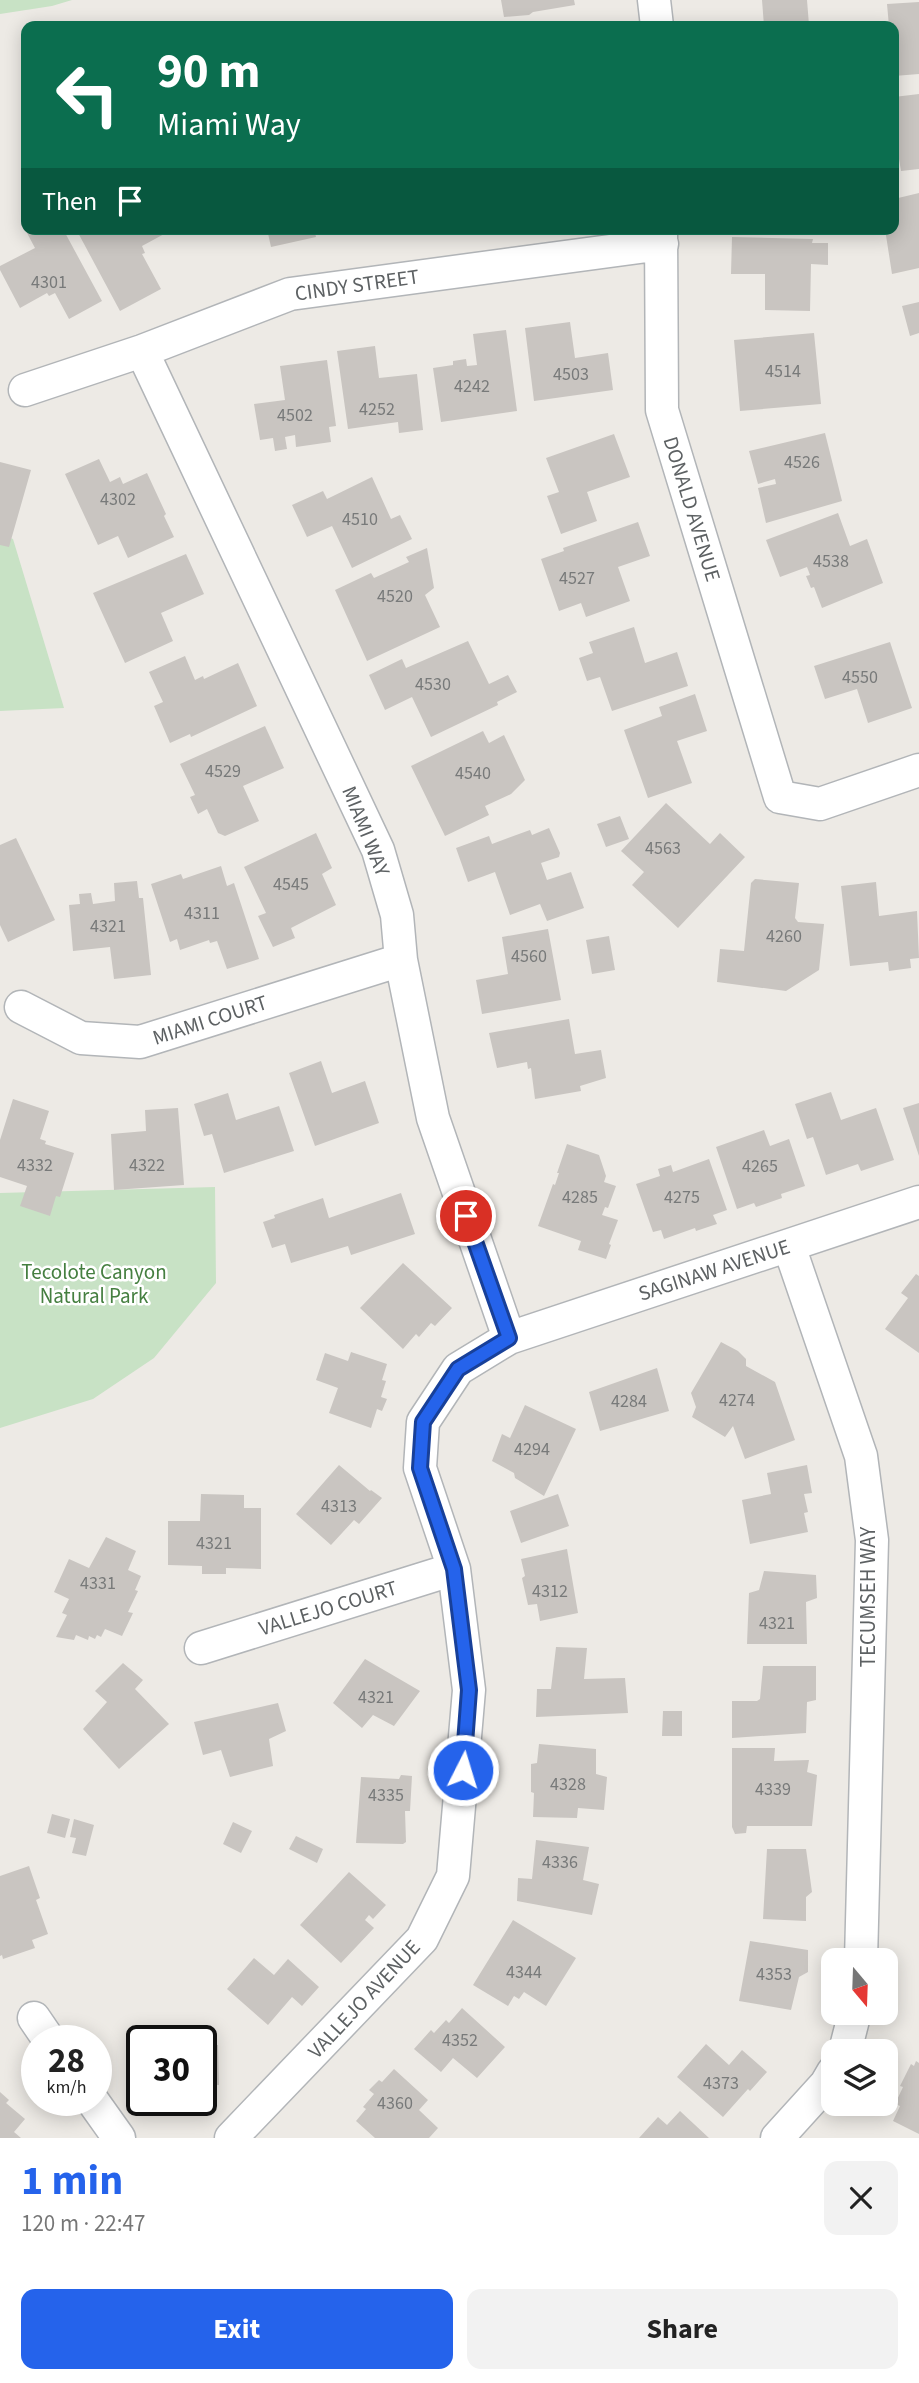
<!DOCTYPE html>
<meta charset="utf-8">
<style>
:root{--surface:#fff;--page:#f2f2f2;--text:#222;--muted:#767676;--accent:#2563eb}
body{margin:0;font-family:"Source Sans 3",sans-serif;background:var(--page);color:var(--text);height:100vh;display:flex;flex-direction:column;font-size:26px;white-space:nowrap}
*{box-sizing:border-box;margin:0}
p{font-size:23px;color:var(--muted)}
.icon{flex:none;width:38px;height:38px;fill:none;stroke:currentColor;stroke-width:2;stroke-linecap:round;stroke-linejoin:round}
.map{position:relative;height:2138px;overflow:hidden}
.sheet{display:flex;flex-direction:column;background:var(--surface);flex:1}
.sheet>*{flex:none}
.banner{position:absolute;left:21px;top:21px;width:878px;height:214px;border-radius:14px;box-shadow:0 4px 18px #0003;background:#0b6e4f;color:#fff;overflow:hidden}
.needle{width:46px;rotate:161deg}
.tools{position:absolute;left:821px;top:1948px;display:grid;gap:14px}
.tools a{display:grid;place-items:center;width:77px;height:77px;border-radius:14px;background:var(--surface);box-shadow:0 4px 18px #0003;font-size:35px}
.speed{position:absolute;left:21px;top:2025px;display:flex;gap:14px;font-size:35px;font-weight:700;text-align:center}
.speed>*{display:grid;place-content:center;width:91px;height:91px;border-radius:50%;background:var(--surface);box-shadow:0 4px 18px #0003;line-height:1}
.speed small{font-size:18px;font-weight:400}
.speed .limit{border:4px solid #111;border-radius:10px;background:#fff;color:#111}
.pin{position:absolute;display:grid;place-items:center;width:60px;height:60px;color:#fff;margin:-30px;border:4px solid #fff;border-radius:50%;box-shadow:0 2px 7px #0007}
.me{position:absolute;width:77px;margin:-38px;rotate:5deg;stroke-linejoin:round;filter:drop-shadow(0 0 5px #0008)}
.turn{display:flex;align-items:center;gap:24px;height:147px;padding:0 21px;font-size:32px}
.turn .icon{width:91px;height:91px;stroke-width:2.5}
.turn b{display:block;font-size:49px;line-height:60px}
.then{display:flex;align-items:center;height:66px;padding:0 21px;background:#0003;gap:14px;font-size:26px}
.round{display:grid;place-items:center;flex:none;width:74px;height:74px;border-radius:14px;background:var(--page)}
.head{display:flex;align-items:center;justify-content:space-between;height:119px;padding:0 21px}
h1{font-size:42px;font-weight:700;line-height:52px;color:var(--accent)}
.button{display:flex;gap:14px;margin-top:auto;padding:14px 21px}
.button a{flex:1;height:80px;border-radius:14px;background:var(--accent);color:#fff;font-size:28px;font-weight:700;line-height:80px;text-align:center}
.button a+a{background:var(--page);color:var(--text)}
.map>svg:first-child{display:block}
.green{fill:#c8e2c5}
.building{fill:#c9c5c1}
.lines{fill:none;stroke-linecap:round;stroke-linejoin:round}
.minor-casing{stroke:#b2b5b8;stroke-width:35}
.minor{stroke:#fff;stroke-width:32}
.route-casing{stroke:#184099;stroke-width:18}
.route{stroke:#2563eb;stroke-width:12}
.labels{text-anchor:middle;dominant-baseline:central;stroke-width:5;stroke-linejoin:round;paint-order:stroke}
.number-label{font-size:18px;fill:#787a7a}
.street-label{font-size:21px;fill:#5d6163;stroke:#fff}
.park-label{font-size:21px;fill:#457f40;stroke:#fff}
</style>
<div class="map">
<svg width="919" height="2138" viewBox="0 0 919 2138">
<rect width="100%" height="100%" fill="#edeae5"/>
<path class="green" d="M 0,0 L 72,0 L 52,6 L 0,14 Z
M 0,534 L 13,539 L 64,708 L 0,711 Z
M 215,1187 L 216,1283 L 154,1358 L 93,1399 L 0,1428 L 0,1193 Z"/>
<path class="building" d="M 501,0 L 574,0 L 575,5 L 533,12 L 529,15 L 504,17 Z
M 762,0 L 807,0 L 809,25 L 764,26 Z
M 919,2 L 919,74 L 894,76 L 894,26 L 889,26 L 887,4 Z
M 919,94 L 919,169 L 901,171 L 897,147 L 894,147 L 894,97 Z
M 919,193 L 919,268 L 892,274 L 885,229 L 894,229 L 894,199 Z
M 34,229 L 63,229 L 102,301 L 69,319 L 55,293 L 49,296 L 47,293 L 20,308 L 0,270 L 0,266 L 35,248 L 27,233 Z
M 76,229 L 164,229 L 166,233 L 142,246 L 145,253 L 142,254 L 161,289 L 120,311 Z
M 267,229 L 314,229 L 316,237 L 271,247 Z
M 732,237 L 813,239 L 812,243 L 828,243 L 828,265 L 811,264 L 810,311 L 765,310 L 765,274 L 731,274 Z
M 919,302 L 919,333 L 910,336 L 902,306 Z
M 570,322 L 575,358 L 608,353 L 613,390 L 534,401 L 525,328 Z
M 506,330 L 517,411 L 441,422 L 433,368 L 453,365 L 453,361 L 466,359 L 467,366 L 477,365 L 473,334 Z
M 814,333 L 821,404 L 740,411 L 734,340 Z
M 375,346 L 379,378 L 417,374 L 423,430 L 399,433 L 398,422 L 348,429 L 337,351 Z
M 327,360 L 336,426 L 329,427 L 331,442 L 296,447 L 295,435 L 285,437 L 287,449 L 275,451 L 273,438 L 260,440 L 254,404 L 285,400 L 280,366 Z
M 825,433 L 842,501 L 766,523 L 758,488 L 776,484 L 775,479 L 758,484 L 749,451 Z
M 614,434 L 630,477 L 587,492 L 597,521 L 561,534 L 547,496 L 559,492 L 546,458 Z
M 99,459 L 110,482 L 120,477 L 123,484 L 147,473 L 166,514 L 164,516 L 174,537 L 128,558 L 118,536 L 98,545 L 65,474 Z
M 0,462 L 31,470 L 9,547 L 0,545 Z
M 372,477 L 391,519 L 400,515 L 412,539 L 352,568 L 332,526 L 307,537 L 292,505 L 323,491 L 327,499 Z
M 838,513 L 850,546 L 867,539 L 883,583 L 822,608 L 814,587 L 811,588 L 806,576 L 810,575 L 807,567 L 780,577 L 766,540 Z
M 638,522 L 650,556 L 618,567 L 630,601 L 586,617 L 581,603 L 559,611 L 541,559 L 564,551 L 563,548 Z
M 427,548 L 434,588 L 425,595 L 440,627 L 367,661 L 335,590 L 371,573 L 374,578 L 409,562 L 406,557 Z
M 186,554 L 204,594 L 161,613 L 173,641 L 125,663 L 93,593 Z
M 634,627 L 645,663 L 677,652 L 688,686 L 612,711 L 600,677 L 587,681 L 579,658 L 593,653 L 589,642 Z
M 468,641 L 489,684 L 508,675 L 517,692 L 497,702 L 498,705 L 431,737 L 412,697 L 385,710 L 369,675 L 402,659 L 406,668 Z
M 890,642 L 912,708 L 868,723 L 857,689 L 825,699 L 814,666 Z
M 185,656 L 195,680 L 203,676 L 204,679 L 238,663 L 257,706 L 191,737 L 190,734 L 170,743 L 154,706 L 163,702 L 149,672 Z
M 695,694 L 707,731 L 677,741 L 692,783 L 648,798 L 624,730 L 662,716 L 659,707 Z
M 265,726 L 284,768 L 243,786 L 259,821 L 225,836 L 218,833 L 207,809 L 198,814 L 190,797 L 195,795 L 180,764 Z
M 483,731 L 489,743 L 504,735 L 525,780 L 511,794 L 485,806 L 489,815 L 445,836 L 411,766 Z
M 666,803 L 710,844 L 720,833 L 745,857 L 678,928 L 632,885 L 644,872 L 621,851 Z
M 620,816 L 629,839 L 606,847 L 597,824 Z
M 549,828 L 560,853 L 559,857 L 541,863 L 547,880 L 571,872 L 584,908 L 547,921 L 540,904 L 510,915 L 495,872 L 468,882 L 456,848 L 489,836 L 492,844 L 530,830 L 532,835 Z
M 316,833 L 332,868 L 322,874 L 336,905 L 291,928 L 295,938 L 273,947 L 258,916 L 266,913 L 244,867 Z
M 16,838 L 55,920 L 8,942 L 0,925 L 0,845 Z
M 221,866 L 227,886 L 234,883 L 259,959 L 227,969 L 217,941 L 210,943 L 209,940 L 180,950 L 177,939 L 170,942 L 151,884 L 181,874 L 183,879 Z
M 755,879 L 799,883 L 795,918 L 798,922 L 824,924 L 819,970 L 786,991 L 717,982 L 720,949 L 744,951 L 751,883 Z
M 137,881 L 139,898 L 143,898 L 151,975 L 114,979 L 110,947 L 73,951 L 69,905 L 80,904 L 79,894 L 91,893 L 93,904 L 115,901 L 114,883 Z
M 876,882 L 879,916 L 917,911 L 919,958 L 910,959 L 911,968 L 889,971 L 888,962 L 850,966 L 841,886 Z
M 548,929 L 561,1000 L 482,1014 L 476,980 L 508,974 L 502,937 Z
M 609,936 L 615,970 L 592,974 L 586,940 Z
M 569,1019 L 575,1054 L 601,1050 L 606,1078 L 580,1086 L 581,1091 L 535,1099 L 531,1068 L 528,1069 L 527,1062 L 497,1068 L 489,1033 Z
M 321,1061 L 332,1093 L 365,1081 L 379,1123 L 315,1146 L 289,1073 Z
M 831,1092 L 841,1120 L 876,1108 L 894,1160 L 861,1171 L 858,1164 L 826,1175 L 813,1137 L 807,1139 L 795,1104 Z
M 228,1093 L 236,1120 L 279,1106 L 294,1151 L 224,1173 L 212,1134 L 204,1136 L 194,1104 Z
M 13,1099 L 49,1111 L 40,1139 L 46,1141 L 45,1144 L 74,1153 L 60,1197 L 56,1196 L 50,1216 L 20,1206 L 27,1186 L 0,1177 L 0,1140 Z
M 919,1103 L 919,1156 L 903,1108 Z
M 178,1108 L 184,1185 L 114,1190 L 111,1134 L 146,1131 L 145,1110 Z
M 764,1130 L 770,1146 L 789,1139 L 805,1186 L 781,1194 L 782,1198 L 756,1207 L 754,1203 L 737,1209 L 716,1147 Z
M 567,1144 L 599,1155 L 606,1176 L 604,1182 L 616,1186 L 608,1208 L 605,1207 L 602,1215 L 618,1220 L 609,1244 L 611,1245 L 606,1259 L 578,1250 L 581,1241 L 538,1226 L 553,1184 L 555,1185 L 559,1173 L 557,1173 Z
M 709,1159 L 727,1210 L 713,1215 L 717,1224 L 696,1231 L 695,1228 L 664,1239 L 661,1230 L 653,1232 L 636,1184 L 660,1176 L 658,1169 L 671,1165 L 673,1172 Z
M 401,1193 L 415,1234 L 351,1255 L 348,1246 L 291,1263 L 285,1244 L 272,1248 L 263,1222 L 275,1218 L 274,1215 L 323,1198 L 329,1218 Z
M 403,1263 L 452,1308 L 435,1326 L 431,1323 L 419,1337 L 416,1334 L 403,1349 L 360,1308 Z
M 916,1274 L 919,1276 L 919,1353 L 885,1329 L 908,1298 L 901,1293 Z
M 721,1342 L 738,1351 L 746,1359 L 746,1366 L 775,1382 L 795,1440 L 745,1459 L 733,1426 L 725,1437 L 692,1417 L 696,1407 L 691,1393 Z
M 351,1352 L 387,1364 L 382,1380 L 386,1381 L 381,1397 L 387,1399 L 382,1411 L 377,1409 L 371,1428 L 329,1413 L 338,1388 L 316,1380 L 325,1353 L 348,1361 Z
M 657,1368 L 669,1411 L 600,1431 L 589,1392 Z
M 525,1405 L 576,1429 L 544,1496 L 515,1478 L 514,1473 L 492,1461 L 502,1434 L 510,1438 Z
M 339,1465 L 370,1491 L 371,1490 L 382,1498 L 359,1524 L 354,1520 L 331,1545 L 296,1514 Z
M 807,1465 L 812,1493 L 804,1494 L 808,1512 L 804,1513 L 808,1532 L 750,1544 L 742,1500 L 771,1494 L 767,1473 Z
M 201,1494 L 244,1495 L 244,1508 L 261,1508 L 261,1569 L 226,1568 L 226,1574 L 202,1574 L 202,1566 L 168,1565 L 168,1521 L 200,1521 Z
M 558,1494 L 569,1526 L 521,1543 L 510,1511 Z
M 106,1537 L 136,1551 L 128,1570 L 141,1576 L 135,1590 L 138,1591 L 128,1612 L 133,1613 L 122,1636 L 105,1629 L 101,1637 L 97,1635 L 95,1639 L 89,1636 L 88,1640 L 76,1635 L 74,1640 L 56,1637 L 67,1615 L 62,1613 L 69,1599 L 54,1592 L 69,1559 L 89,1568 Z
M 567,1549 L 578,1613 L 540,1621 L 537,1604 L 528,1605 L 522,1578 L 525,1576 L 521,1559 Z
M 764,1571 L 816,1575 L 817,1598 L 806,1602 L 807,1644 L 747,1644 L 749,1593 L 759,1590 Z
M 556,1647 L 587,1648 L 584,1679 L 625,1678 L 628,1713 L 536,1717 L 537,1689 L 551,1689 Z
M 365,1659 L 420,1691 L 394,1726 L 373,1715 L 362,1728 L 333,1703 Z
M 123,1663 L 143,1680 L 135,1689 L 169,1724 L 119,1769 L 83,1729 L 107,1702 L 95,1691 Z
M 763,1666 L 816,1666 L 816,1700 L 807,1702 L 806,1733 L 732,1738 L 732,1701 L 757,1701 L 760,1699 Z
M 278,1703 L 286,1731 L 269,1739 L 273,1766 L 230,1777 L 221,1750 L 203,1755 L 194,1722 Z
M 663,1711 L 682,1711 L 682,1736 L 662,1736 Z
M 539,1744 L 596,1749 L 596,1774 L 607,1777 L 604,1810 L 578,1808 L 577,1818 L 533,1817 L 534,1793 L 531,1792 L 531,1764 L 537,1763 Z
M 732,1748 L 775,1748 L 774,1761 L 809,1760 L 807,1772 L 817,1775 L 812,1826 L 747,1826 L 746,1833 L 735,1834 L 732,1827 Z
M 401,1775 L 412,1776 L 410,1811 L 405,1811 L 406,1842 L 403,1844 L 356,1843 L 361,1777 L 399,1779 Z
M 52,1814 L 70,1819 L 65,1838 L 47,1833 Z
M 74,1819 L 94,1825 L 86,1856 L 72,1853 L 76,1838 L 70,1837 Z
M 233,1822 L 252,1831 L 241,1853 L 223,1844 Z
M 296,1836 L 323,1849 L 317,1863 L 289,1849 Z
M 536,1840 L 589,1847 L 583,1880 L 599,1884 L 592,1915 L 517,1901 L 518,1878 L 532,1879 Z
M 767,1849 L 806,1849 L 812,1892 L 806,1897 L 806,1921 L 763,1919 Z
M 29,1866 L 40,1898 L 36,1900 L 48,1934 L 32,1940 L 35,1948 L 3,1959 L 2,1955 L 0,1956 L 0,1876 Z
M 349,1872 L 386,1905 L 373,1919 L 369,1915 L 365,1920 L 374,1928 L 341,1963 L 300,1925 Z
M 513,1920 L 576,1958 L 546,2006 L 524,1992 L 519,1999 L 514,1996 L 508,2006 L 473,1985 Z
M 750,1941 L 808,1950 L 808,1972 L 799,1977 L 791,2010 L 739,2001 Z
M 254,1958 L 274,1975 L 288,1959 L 319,1987 L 302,2006 L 292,1997 L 268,2025 L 227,1989 Z
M 462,2008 L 505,2047 L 477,2078 L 453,2058 L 441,2072 L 414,2049 L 431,2030 L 434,2033 L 446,2020 L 449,2023 Z
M 159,2029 L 202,2030 L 202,2040 L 145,2040 L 145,2032 L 159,2032 Z
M 706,2044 L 729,2065 L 742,2050 L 767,2072 L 750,2091 L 748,2089 L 723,2117 L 677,2077 Z
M 201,2045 L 218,2045 L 219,2085 L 201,2084 Z
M 916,2061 L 919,2063 L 919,2134 L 893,2121 L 900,2106 L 895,2104 L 903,2087 L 900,2086 L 911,2064 L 914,2066 Z
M 394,2069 L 428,2100 L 419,2110 L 438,2128 L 429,2138 L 375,2138 L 356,2121 L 366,2109 L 363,2107 L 374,2094 L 369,2090 L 379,2080 L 382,2082 Z
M 0,2092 L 9,2100 L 6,2103 L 25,2119 L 14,2132 L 21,2138 L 0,2138 Z
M 680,2111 L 709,2138 L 639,2138 L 658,2117 L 667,2125 Z"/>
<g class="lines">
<defs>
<path id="minor" d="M 654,0 L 657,26
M 661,229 L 662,410 L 780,797 L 820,804 L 919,770
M 142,351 L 378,850 L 397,915 L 401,960 L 433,1118 L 509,1338
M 25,390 L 142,351 L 290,294 L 662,244
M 21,1007 L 81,1038 L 140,1042 L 401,960
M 789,1246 L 861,1456 L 872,1540 L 861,1960
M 201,1648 L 454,1569
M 34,2018 L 49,2040
M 845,2051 L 855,2012
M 92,2100 L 119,2138
M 231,2138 L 422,1939 L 453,1876 L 469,1690 L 454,1569 L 420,1468 L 423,1422 L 458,1369 L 509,1338 L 919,1202
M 777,2138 L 826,2084 L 833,2072"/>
</defs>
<use href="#minor" class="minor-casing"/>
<use href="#minor" class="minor"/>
</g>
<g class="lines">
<defs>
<path id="route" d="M 463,1770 L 469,1690 L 454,1569 L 420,1468 L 423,1422 L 458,1369 L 509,1338 L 466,1216"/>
</defs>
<use href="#route" class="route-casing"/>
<use href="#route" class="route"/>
</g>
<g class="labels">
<g class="number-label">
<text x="49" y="282">4301</text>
<text x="783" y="371">4514</text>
<text x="571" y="374">4503</text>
<text x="472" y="386">4242</text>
<text x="377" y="409">4252</text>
<text x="295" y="415">4502</text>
<text x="802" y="462">4526</text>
<text x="118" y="499">4302</text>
<text x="360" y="519">4510</text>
<text x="831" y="561">4538</text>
<text x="577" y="578">4527</text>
<text x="395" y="596">4520</text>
<text x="860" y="677">4550</text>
<text x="433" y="684">4530</text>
<text x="223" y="771">4529</text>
<text x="473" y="773">4540</text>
<text x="663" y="848">4563</text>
<text x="291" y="884">4545</text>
<text x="202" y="913">4311</text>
<text x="108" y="926">4321</text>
<text x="784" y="936">4260</text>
<text x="529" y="956">4560</text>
<text x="35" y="1165">4332</text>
<text x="147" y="1165">4322</text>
<text x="760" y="1166">4265</text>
<text x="580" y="1197">4285</text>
<text x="682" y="1197">4275</text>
<text x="737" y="1400">4274</text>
<text x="629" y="1401">4284</text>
<text x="532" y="1449">4294</text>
<text x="339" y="1506">4313</text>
<text x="214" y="1543">4321</text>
<text x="98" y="1583">4331</text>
<text x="550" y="1591">4312</text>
<text x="777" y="1623">4321</text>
<text x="376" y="1697">4321</text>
<text x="568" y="1784">4328</text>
<text x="773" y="1789">4339</text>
<text x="386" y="1795">4335</text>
<text x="560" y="1862">4336</text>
<text x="524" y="1972">4344</text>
<text x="774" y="1974">4353</text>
<text x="460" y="2040">4352</text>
<text x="721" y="2083">4373</text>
<text x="395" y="2103">4360</text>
</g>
<g class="street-label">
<text transform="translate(357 285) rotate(-8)">CINDY STREET</text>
<text transform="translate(692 509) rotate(73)">DONALD AVENUE</text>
<text transform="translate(366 831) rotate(68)">MIAMI WAY</text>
<text transform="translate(210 1020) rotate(-18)">MIAMI COURT</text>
<text transform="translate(714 1270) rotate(-18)">SAGINAW AVENUE</text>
<text transform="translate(868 1597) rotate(-90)">TECUMSEH WAY</text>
<text transform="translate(328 1608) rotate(-17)">VALLEJO COURT</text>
<text transform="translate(364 1999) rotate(-47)">VALLEJO AVENUE</text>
</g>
<g class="park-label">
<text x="94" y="1272">Tecolote Canyon<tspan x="94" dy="24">Natural Park</tspan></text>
</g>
</g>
</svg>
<div class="tools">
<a><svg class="needle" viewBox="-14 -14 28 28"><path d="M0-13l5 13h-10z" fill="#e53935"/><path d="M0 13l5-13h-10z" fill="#767676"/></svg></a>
<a><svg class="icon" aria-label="layers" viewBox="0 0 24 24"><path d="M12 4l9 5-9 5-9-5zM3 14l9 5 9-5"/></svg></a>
</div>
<div class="speed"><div>28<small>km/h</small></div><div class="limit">30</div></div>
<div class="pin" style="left:466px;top:1216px;background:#d93025"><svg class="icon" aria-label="arrive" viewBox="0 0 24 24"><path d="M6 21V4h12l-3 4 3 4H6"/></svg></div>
<svg class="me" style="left:463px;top:1770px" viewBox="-20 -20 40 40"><circle r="17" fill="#2563eb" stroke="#fff" stroke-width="3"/><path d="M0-11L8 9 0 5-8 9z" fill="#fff"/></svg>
<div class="banner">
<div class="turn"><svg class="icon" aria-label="left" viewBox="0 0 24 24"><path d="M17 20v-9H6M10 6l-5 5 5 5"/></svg><div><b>90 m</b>Miami Way</div></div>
<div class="then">Then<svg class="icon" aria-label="arrive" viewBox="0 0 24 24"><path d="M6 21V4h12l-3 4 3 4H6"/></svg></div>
</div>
</div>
<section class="sheet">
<div class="head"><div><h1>1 min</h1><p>120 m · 22:47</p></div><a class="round"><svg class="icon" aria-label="close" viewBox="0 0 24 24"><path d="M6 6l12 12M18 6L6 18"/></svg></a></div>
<div class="button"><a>Exit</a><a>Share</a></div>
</section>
